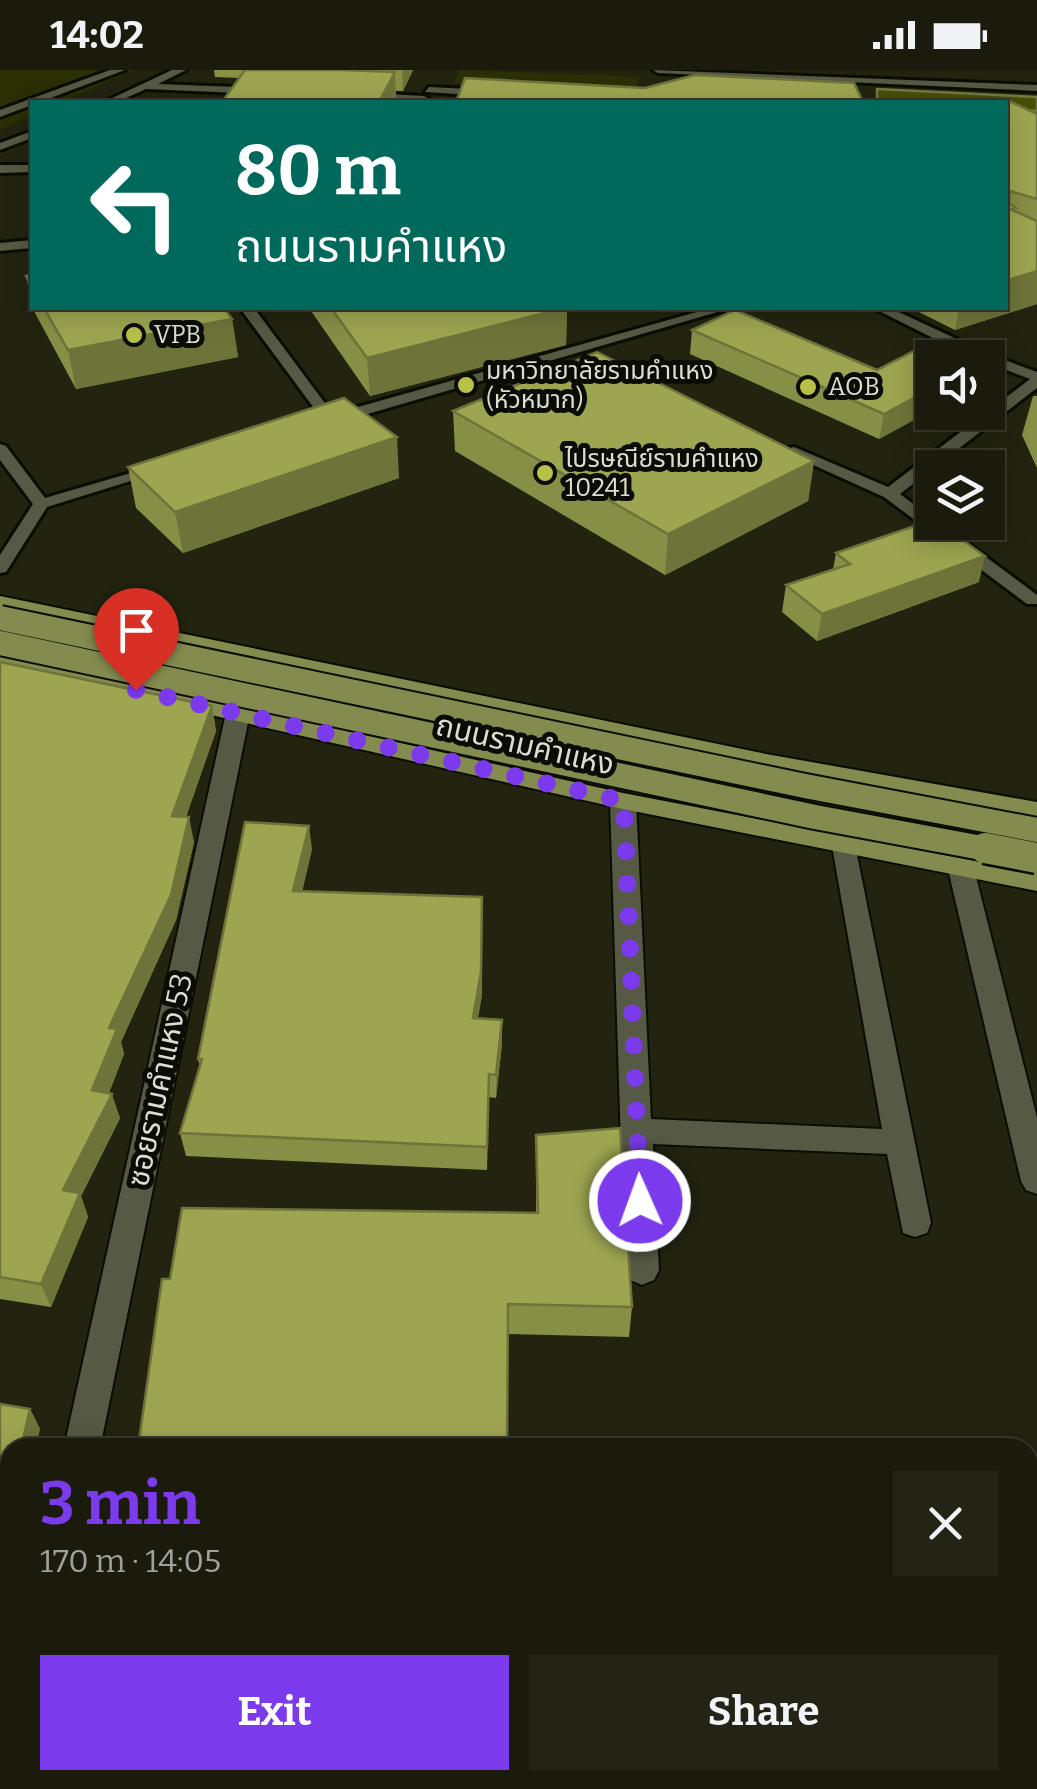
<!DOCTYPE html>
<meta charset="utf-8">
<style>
:root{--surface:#1a1b0c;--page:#232415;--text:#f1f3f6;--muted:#9fa19d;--line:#38392d;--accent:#7c3aed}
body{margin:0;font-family:Bitter,"Noto Sans Thai",serif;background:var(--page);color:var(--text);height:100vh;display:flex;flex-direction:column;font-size:38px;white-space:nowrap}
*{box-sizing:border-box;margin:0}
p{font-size:32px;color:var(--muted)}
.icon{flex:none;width:55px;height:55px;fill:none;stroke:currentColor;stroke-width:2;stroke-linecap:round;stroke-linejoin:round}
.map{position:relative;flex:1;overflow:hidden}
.panel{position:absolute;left:0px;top:1368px;width:1038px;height:352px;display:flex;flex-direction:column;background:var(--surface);border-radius:30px 30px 0 0;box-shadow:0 5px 25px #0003,0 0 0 2px var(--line)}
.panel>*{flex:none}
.guide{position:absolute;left:30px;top:30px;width:978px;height:210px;border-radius:0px;box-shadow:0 5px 25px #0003,0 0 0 2px var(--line);background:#00695c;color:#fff;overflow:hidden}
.controls{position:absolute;left:915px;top:270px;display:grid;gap:20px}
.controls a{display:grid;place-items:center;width:90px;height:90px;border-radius:0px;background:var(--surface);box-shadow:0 5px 25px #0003,0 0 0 2px var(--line);font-size:50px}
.pin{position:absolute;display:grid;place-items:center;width:85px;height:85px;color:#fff;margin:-102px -42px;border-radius:50% 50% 50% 0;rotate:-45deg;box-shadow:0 0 10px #0007}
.pin .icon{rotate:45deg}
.me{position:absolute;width:110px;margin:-55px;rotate:358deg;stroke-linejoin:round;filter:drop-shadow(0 0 8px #0008)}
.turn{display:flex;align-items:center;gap:35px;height:210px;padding:0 40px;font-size:45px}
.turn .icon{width:130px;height:130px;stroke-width:2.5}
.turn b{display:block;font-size:70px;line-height:85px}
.round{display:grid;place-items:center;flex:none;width:105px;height:105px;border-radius:0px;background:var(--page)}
.overview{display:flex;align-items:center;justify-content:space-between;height:170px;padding:0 40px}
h1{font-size:60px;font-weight:700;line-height:75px;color:var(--accent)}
.action{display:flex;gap:20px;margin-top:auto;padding:20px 40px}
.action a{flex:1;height:115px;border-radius:0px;background:var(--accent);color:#fff;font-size:40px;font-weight:700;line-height:115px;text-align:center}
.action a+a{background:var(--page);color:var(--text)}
.status{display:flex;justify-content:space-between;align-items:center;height:70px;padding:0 50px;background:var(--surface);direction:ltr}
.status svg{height:28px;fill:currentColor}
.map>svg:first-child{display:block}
.green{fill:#2c2f04}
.water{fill:#494e07;stroke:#757944;stroke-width:2.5}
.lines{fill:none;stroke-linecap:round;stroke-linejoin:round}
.service-casing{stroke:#0b0d00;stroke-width:6}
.minor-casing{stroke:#0b0d00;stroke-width:4}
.primary-casing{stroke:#0b0d00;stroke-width:4}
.service{fill:#565943;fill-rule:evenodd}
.minor{fill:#565943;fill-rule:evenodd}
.primary{fill:#848b4e;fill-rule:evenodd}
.primary-bridge-far1-casing{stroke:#0b0d00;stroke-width:28;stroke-linecap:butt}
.primary-bridge-casing{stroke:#0b0d00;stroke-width:35;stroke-linecap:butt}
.primary-bridge-far1{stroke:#848b4e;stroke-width:24}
.primary-bridge{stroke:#848b4e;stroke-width:30}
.wall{fill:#878e46}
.shaded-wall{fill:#6e7439}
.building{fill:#9da551;stroke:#6e7439;stroke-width:2.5}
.route{stroke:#7c3aed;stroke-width:18;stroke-dasharray:0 32.4}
.poi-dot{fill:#b7c148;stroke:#0b0c05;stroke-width:4}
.labels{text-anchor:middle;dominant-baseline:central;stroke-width:10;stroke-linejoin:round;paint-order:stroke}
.far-poi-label{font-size:25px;fill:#dcded1;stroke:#0b0c05;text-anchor:start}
.street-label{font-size:30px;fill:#dcded1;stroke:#0b0c05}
</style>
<div class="status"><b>14:02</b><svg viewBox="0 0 49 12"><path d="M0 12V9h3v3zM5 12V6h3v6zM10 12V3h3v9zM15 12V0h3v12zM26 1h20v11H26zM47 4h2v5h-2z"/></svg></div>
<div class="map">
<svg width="1037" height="1719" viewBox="0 0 1037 1719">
<rect width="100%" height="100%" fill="#222410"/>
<path class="green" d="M 0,0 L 133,0 L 61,32 L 32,32 L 32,45 L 0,60 Z
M 461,0 L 639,7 L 635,22 L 454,13 Z"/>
<path class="water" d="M 877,19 L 1037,27 L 1037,41 L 1005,39 L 1005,32 L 877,32 Z"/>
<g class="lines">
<defs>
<path id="service" d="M 110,0 L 125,0 L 0,47 L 0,40 Z
M 172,0 L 186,0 L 158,14 L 261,18 L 266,21 L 261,24 L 146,19 L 117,32 L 104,32 Z
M 653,0 L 1037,15 L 1037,21 L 658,3 Z
M 429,17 L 489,20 L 494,23 L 489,26 L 425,22 Z
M 368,23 L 424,26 L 429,29 L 424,32 L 364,28 Z
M 32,61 L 32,68 L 0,80 L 0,73 Z
M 0,95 L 32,95 L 32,102 L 0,103 Z
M 32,170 L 32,178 L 0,181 L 0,173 Z
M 240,238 L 254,238 L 333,344 L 711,238 L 731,238 L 330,355 L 325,353 Z
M 873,238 L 890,238 L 989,284 L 1037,302 L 1037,318 L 900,424 L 932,448 L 932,452 L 939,452 L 1037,525 L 1037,534 L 1027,534 L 884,427 L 780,380 L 794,377 L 888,417 L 1030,309 L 988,293 L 988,288 L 973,288 Z
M 0,374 L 6,376 L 45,428 L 158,395 L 166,400 L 47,437 L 6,502 L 0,503 L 0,485 L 33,434 L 0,390 Z"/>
<path id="minor" d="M 238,636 L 250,643 L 100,1378 L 64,1378 L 226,643 Z
M 623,723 L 636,731 L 651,1049 L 882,1059 L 832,776 L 836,770 L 854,770 L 931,1153 L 927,1163 L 915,1167 L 903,1163 L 887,1084 L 653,1074 L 659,1200 L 654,1210 L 642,1215 L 630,1210 L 625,1200 L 610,731 Z
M 961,790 L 970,793 L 974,799 L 1037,1048 L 1037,1124 L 1026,1120 L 1021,1111 L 948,799 L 952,793 Z
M 10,1577 L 10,1636 L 0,1640 L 0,1581 Z"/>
<path id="primary" d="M 0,526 L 766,684 L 1037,732 L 1037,748 L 766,700 L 0,540 Z
M 0,583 L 623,723 L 1037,803 L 1037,821 L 623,739 L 0,597 Z"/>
</defs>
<use href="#service" class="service-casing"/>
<use href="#minor" class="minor-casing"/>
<use href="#primary" class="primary-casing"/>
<use href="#service" class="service"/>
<use href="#minor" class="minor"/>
<use href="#primary" class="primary"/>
<defs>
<path id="primary-bridge-far1" d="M 0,548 L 805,716 L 1037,760
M 0,573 L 815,747 L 998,781"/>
<path id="primary-bridge" d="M 985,778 L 1037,788"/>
</defs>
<use href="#primary-bridge-far1" class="primary-bridge-far1-casing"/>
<use href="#primary-bridge" class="primary-bridge-casing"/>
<use href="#primary-bridge-far1" class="primary-bridge-far1"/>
<use href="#primary-bridge" class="primary-bridge"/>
</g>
<path class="wall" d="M 214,0 L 413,0 L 403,21 L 396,21 L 396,32 L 222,32 L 239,8 L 215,7 Z
M 1005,32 L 1037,44 L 1037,234 L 955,260 L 911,238 L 1005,238 Z
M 32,205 L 32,232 L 26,206 Z
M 34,238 L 224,238 L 232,249 L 238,287 L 76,319 L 35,243 Z
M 309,238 L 571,238 L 567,238 L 566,275 L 370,326 Z
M 692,260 L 877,300 L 932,288 L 932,340 L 879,369 L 690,284 Z
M 1033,326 L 1037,326 L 1037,398 L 1022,365 Z
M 453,341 L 814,391 L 808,431 L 665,505 L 455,381 Z
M 128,397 L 399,408 L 183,483 L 136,438 Z
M 836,483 L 979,512 L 817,571 L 782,542 L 786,515 L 833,500 Z
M 0,592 L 212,636 L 216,661 L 186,747 L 194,772 L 176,850 L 121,972 L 124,984 L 109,1023 L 120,1048 L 81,1126 L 88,1147 L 51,1237 L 0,1229 Z
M 312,779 L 302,821 L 482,827 L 482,925 L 478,948 L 502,974 L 496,1028 L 489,1027 L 487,1100 L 186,1086 L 180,1063 L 200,997 L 198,989 Z
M 536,1065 L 632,1237 L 629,1267 L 509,1264 L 170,1209 L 536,1143 Z
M 0,1334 L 30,1339 L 40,1359 L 10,1378 L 10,1456 L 0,1453 Z
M 392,1710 L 469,1710 L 468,1719 Z
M 610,1710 L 769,1710 L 778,1719 L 613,1719 L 609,1714 Z"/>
<path class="shaded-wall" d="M 402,0 L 413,0 L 403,21 Z
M 395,2 L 396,32 L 379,32 Z
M 1037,201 L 1037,234 L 955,260 L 959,238 L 1005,238 L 1005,211 Z
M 555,238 L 571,238 L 567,238 L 566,275 L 370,326 L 367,288 Z
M 232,249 L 238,287 L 76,319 L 68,280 Z
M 932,318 L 932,340 L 879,369 L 884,344 Z
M 397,367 L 399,408 L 183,483 L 175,442 Z
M 814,391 L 808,431 L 665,505 L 668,464 Z
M 985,486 L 979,512 L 817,571 L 822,544 Z
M 212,636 L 216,661 L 177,771 L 172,746 Z
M 189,747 L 194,772 L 176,850 L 121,972 L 124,984 L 100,1044 L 92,1020 L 109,958 Z
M 309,756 L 312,779 L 297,844 L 293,821 Z
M 482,827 L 482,925 L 473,971 L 473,948 Z
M 502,950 L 502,974 L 496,1028 L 496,1005 Z
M 112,1024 L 120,1048 L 81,1126 L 88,1147 L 51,1237 L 41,1214 L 63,1120 Z
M 30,1339 L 40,1359 L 36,1378 L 21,1378 Z
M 366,1710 L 375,1710 L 372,1719 L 364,1719 Z"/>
<path class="building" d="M 245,0 L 341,0 L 395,2 L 379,32 L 222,32 Z
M 695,5 L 854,13 L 863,32 L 456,32 L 465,8 L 645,18 Z
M 1005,29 L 1037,44 L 1037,129 L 1010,121 L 1009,133 L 1016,138 L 1010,139 L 1037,151 L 1037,201 L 1005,211 L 1005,32 L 987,32 Z
M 32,205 L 32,217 L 26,206 Z
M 44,238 L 224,238 L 232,249 L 68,280 Z
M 331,238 L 564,238 L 367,288 Z
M 735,240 L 877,300 L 922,277 L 947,288 L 932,288 L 932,318 L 884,344 L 692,260 Z
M 597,282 L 814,391 L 668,464 L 453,341 Z
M 344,328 L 397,367 L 175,442 L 128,397 Z
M 932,450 L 932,452 L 938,452 L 985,486 L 822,544 L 786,515 L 850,494 L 836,483 Z
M 0,592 L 212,636 L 172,746 L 189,747 L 171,825 L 109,958 L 117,959 L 92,1020 L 112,1024 L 63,1120 L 80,1123 L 41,1214 L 0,1207 Z
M 245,752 L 309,756 L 293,821 L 482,827 L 481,902 L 473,948 L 502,950 L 496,1005 L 489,1004 L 487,1077 L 180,1063 L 202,989 L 198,989 Z
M 620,1058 L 632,1237 L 508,1234 L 507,1378 L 138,1378 L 162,1209 L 170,1209 L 182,1138 L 538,1143 L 536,1065 Z
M 0,1334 L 30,1339 L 21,1378 L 10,1378 L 10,1424 L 6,1439 L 0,1437 Z
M 255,1710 L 366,1710 L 364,1719 L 251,1719 Z
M 618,1710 L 769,1710 L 778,1719 L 625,1719 Z"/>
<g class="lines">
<path class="route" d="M 136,620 L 624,731 L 640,1131"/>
</g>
<g class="poi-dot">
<circle cx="134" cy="265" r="10"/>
<circle cx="466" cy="315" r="10"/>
<circle cx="808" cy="317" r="10"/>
<circle cx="545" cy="403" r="10"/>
</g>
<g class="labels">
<g class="far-poi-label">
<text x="154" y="265">VPB</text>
<text x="486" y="301">มหาวิทยาลัยรามคำแหง<tspan x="486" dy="29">(หัวหมาก)</tspan></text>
<text x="828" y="317">AOB</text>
<text x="565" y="389">ไปรษณีย์รามคำแหง<tspan x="565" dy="29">10241</tspan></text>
</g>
<g class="street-label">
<text transform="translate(525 675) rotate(13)">ถนนรามคำแหง</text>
<text transform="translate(160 1010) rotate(-78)">ซอยรามคำแหง 53</text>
</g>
</g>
</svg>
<div class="controls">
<a><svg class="icon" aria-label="sound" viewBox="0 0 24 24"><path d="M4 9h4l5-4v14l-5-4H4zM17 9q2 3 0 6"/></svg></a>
<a><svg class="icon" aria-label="layers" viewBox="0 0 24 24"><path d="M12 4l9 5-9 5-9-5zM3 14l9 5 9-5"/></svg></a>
</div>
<div class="pin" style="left:136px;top:620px;background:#d93025"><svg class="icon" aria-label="arrive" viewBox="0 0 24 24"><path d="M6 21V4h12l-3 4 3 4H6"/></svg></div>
<svg class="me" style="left:640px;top:1131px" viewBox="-20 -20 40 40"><circle r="17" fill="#7c3aed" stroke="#fff" stroke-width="3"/><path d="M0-11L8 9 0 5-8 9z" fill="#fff"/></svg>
<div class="guide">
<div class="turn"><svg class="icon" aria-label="left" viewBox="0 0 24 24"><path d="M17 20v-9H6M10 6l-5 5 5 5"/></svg><div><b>80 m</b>ถนนรามคำแหง</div></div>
</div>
<section class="panel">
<div class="overview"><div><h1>3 min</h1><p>170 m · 14:05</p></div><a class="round"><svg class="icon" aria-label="close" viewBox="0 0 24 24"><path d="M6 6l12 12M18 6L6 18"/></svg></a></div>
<div class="action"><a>Exit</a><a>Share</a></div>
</section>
</div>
